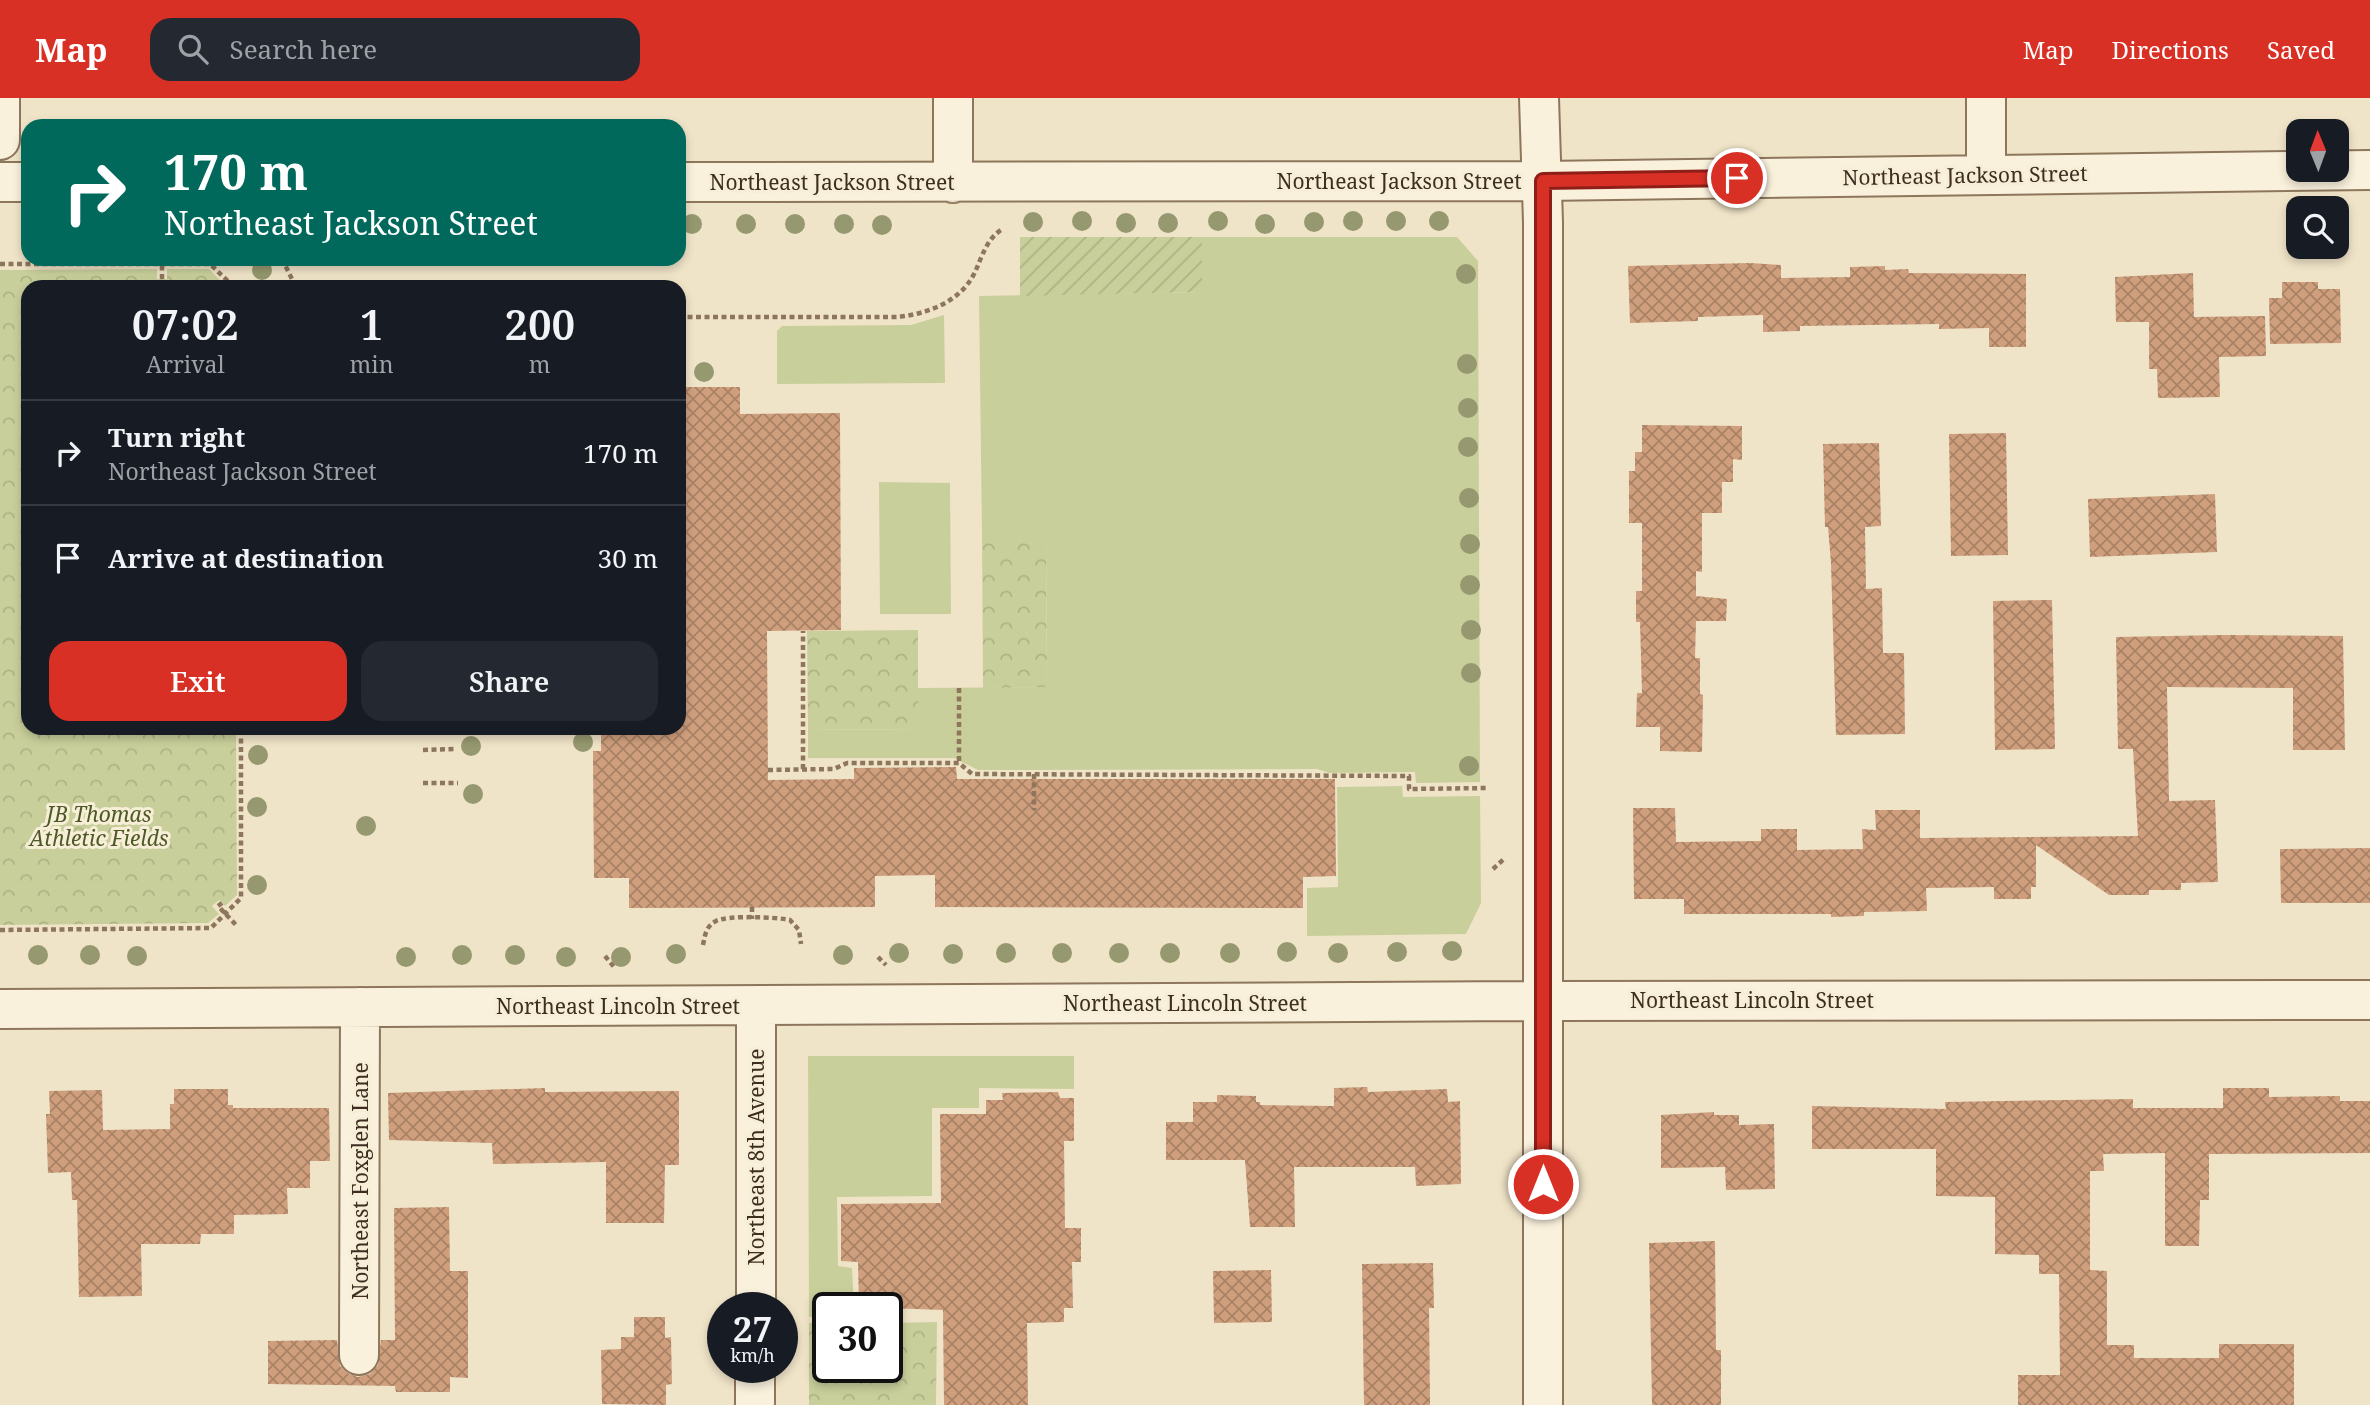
<!DOCTYPE html>
<style>
:root{--surface:#171b24;--page:#242831;--text:#f1f3f6;--muted:#9ea1a6;--line:#363941;--accent:#d93025}
body{margin:0;font-family:"Noto Serif",serif;background:var(--page);color:var(--text);height:100vh;display:flex;flex-direction:column;font-size:26px;white-space:nowrap}
*{box-sizing:border-box;margin:0}
p{font-size:23px;color:var(--muted)}
.icon{flex:none;width:38px;height:38px;fill:none;stroke:currentColor;stroke-width:2;stroke-linecap:round;stroke-linejoin:round}
.map{position:relative;flex:1;overflow:hidden}
.drawer{position:absolute;left:21px;top:182px;width:665px;height:455px;display:flex;flex-direction:column;background:var(--surface);border-radius:21px;box-shadow:0 4px 10px #0003}
.drawer>*{flex:none}
.top-card{position:absolute;left:21px;top:21px;width:665px;height:147px;border-radius:21px;box-shadow:0 4px 10px #0003;background:#00695c;color:#fff;overflow:hidden}
.needle{width:46px;rotate:359deg}
.tools{position:absolute;left:2286px;top:21px;display:grid;gap:14px}
.tools a{display:grid;place-items:center;width:63px;height:63px;border-radius:14px;background:var(--surface);box-shadow:0 4px 10px #0003;font-size:35px}
.speed{position:absolute;left:707px;top:1194px;display:flex;gap:14px;font-size:35px;font-weight:700;text-align:center}
.speed>*{display:grid;place-content:center;width:91px;height:91px;border-radius:50%;background:var(--surface);box-shadow:0 4px 10px #0003;line-height:1}
.speed small{font-size:18px;font-weight:400}
.speed .limit{border:4px solid #111;border-radius:10px;background:#fff;color:#111}
.pin{position:absolute;display:grid;place-items:center;width:60px;height:60px;color:#fff;margin:-30px;border:4px solid #fff;border-radius:50%;box-shadow:0 2px 7px #0007}
.me{position:absolute;width:77px;margin:-38px;rotate:0deg;stroke-linejoin:round;filter:drop-shadow(0 0 5px #0008)}
.turn{display:flex;align-items:center;gap:24px;height:147px;padding:0 28px;font-size:32px}
.turn .icon{width:91px;height:91px;stroke-width:2.5}
.turn b{display:block;font-size:49px;line-height:60px}
.eta{display:flex;justify-content:space-evenly;align-items:center;height:119px;text-align:center}
.eta b{font-size:42px;font-weight:600;line-height:49px}
.button{display:flex;gap:14px;margin-top:auto;padding:14px 28px}
.button a{flex:1;height:80px;border-radius:21px;background:var(--accent);color:#fff;font-size:28px;font-weight:600;line-height:80px;text-align:center}
.button a+a{background:var(--page);color:var(--text)}
ul{padding:0;list-style:none}
li{display:flex;align-items:center;gap:21px;height:105px;padding:0 28px;border-top:2px solid var(--line)}
li div{flex:1}
li b{display:block;font-size:26px}
li em{font-style:normal}
header{display:flex;align-items:center;gap:42px;box-sizing:border-box;height:98px;padding:0 35px;background:var(--accent);color:#fff}
header strong{font-size:33px}
nav{display:flex;gap:38px;margin-inline-start:auto;font-size:24px}
.search{width:490px;height:63px;background:var(--page);display:flex;align-items:center;gap:18px;box-sizing:border-box;padding:0 24px;border-radius:21px;color:var(--muted);font-size:26px}
.map>svg:first-child{display:block}
.grass{fill:#c9cf9b}
.forest{fill:url(#forest-crowns)}
.garden{fill:url(#garden-furrows)}
.building{fill:url(#building-cross-hatch)}
.lines{fill:none;stroke-linecap:round;stroke-linejoin:round}
.minor-casing{stroke:#8d765c;stroke-width:42}
.path{stroke:#8d765c;stroke-width:4.5;stroke-dasharray:5 3.5;stroke-linecap:butt}
.minor{stroke:#faf1dc;stroke-width:38}
.tree{fill:#96986f}
.route-casing{stroke:#8d1f18;stroke-width:18}
.route{stroke:#d93025;stroke-width:12}
.labels{text-anchor:middle;dominant-baseline:central;stroke-width:6;stroke-linejoin:round;paint-order:stroke}
.street-label{font-size:21px;fill:#3d2e20;stroke:#f7eed8}
.park-label{font-size:21px;font-style:italic;fill:#4d5a26;stroke:#f7eed8}
</style>
<header>
<strong>Map</strong>
<div class="search"><svg class="icon" aria-label="search" viewBox="0 0 24 24"><circle cx="10" cy="10" r="6"/><path d="M15 15l6 6"/></svg>Search here</div>
<nav><a>Map</a><a>Directions</a><a>Saved</a></nav>
</header>
<div class="map">
<svg width="2370" height="1307" viewBox="0 0 2370 1307">
<defs>
<pattern id="forest-crowns" width="20" height="18" patternUnits="userSpaceOnUse" patternTransform="scale(1.75)"><rect width="20" height="18" fill="#c9cf9b"/><path d="M2 6a3 3 0 1 1 6 0M12 15a3 3 0 1 1 6 0" fill="none" stroke="#aeb285"/></pattern>
<pattern id="garden-furrows" width="10" height="10" patternUnits="userSpaceOnUse" patternTransform="scale(1.75)"><rect width="10" height="10" fill="#c9cf9b"/><path d="M-1 1l2-2M0 10L10 0M9 11l2-2" fill="none" stroke="#aeb285"/></pattern>
<pattern id="building-cross-hatch" width="8" height="8" patternUnits="userSpaceOnUse" patternTransform="scale(1.75)"><rect width="8" height="8" fill="#cf9f7d"/><path d="M0 0l8 8M0 8l8-8" fill="none" stroke="#a98266"/></pattern>
</defs>
<rect width="100%" height="100%" fill="#f0e4c8"/>
<path class="grass" d="M 1202,139 L 1457,139 L 1478,163 L 1480,684 L 1416,685 L 1415,674 L 1329,675 L 1317,671 L 978,672 L 954,660 L 808,660 L 808,632 L 918,631 L 918,590 L 1047,589 L 1046,438 L 982,438 L 979,198 L 1202,194 Z
M 944,217 L 945,285 L 777,286 L 777,233 L 782,228 L 911,227 Z
M 879,384 L 950,385 L 951,516 L 880,516 Z
M 1402,688 L 1403,699 L 1480,698 L 1481,805 L 1466,836 L 1307,838 L 1307,790 L 1338,789 L 1337,689 Z
M 808,958 L 1074,958 L 1074,991 L 979,990 L 979,1010 L 932,1010 L 932,1098 L 837,1099 L 838,1168 L 852,1170 L 854,1209 L 828,1209 L 828,1218 L 809,1219 Z"/>
<path class="forest" d="M 157,171 L 157,181 L 167,181 L 167,171 L 209,171 L 227,189 L 28,189 L 28,630 L 236,630 L 237,797 L 225,808 L 219,802 L 212,808 L 219,816 L 208,825 L 0,827 L 0,172 Z
M 982,438 L 1046,438 L 1047,589 L 983,590 Z
M 918,532 L 918,631 L 808,632 L 807,533 Z
M 937,1224 L 936,1307 L 809,1307 L 809,1225 L 828,1225 L 828,1269 L 887,1269 L 887,1225 Z"/>
<path class="garden" d="M 1020,139 L 1202,139 L 1202,194 L 1020,198 Z"/>
<path class="building" d="M 1750,165 L 1781,167 L 1781,180 L 1850,179 L 1850,169 L 1885,168 L 1885,172 L 1908,171 L 1909,175 L 2026,176 L 2026,249 L 1989,249 L 1989,230 L 1939,231 L 1939,226 L 1800,228 L 1800,233 L 1763,234 L 1763,217 L 1698,219 L 1698,223 L 1630,225 L 1628,168 Z
M 2193,175 L 2194,219 L 2265,218 L 2266,258 L 2219,259 L 2220,299 L 2158,300 L 2157,271 L 2149,271 L 2149,224 L 2116,224 L 2115,179 Z
M 2282,184 L 2318,184 L 2318,191 L 2340,191 L 2341,245 L 2270,246 L 2269,200 L 2282,200 Z
M 679,289 L 740,289 L 740,316 L 840,315 L 841,532 L 767,533 L 768,682 L 854,681 L 854,670 L 956,669 L 957,681 L 1335,681 L 1336,778 L 1303,779 L 1303,810 L 935,809 L 935,777 L 875,778 L 875,809 L 629,810 L 629,780 L 594,780 L 593,653 L 601,653 L 601,630 L 679,630 Z
M 1642,327 L 1742,328 L 1742,362 L 1733,361 L 1733,384 L 1722,384 L 1722,415 L 1702,415 L 1702,474 L 1696,473 L 1696,498 L 1727,501 L 1726,523 L 1696,523 L 1695,560 L 1700,560 L 1700,596 L 1703,597 L 1702,654 L 1660,653 L 1660,629 L 1636,629 L 1637,595 L 1642,595 L 1640,524 L 1636,524 L 1636,493 L 1642,493 L 1642,425 L 1629,425 L 1629,373 L 1635,373 L 1635,354 L 1642,354 Z
M 2006,335 L 2008,457 L 1951,458 L 1949,336 Z
M 1879,345 L 1881,428 L 1865,429 L 1866,491 L 1882,490 L 1883,555 L 1904,555 L 1905,636 L 1836,637 L 1831,465 L 1828,429 L 1825,429 L 1823,346 Z
M 2215,396 L 2217,454 L 2090,459 L 2088,401 Z
M 2052,502 L 2055,651 L 1995,652 L 1993,503 Z
M 2224,537 L 2343,538 L 2345,652 L 2293,652 L 2293,590 L 2167,589 L 2169,703 L 2215,702 L 2218,784 L 2181,785 L 2181,792 L 2149,792 L 2149,797 L 2109,797 L 2036,747 L 2036,789 L 2031,789 L 2031,801 L 1994,801 L 1994,789 L 1926,790 L 1927,813 L 1864,814 L 1864,818 L 1831,819 L 1831,816 L 1684,816 L 1684,801 L 1634,801 L 1633,710 L 1675,710 L 1676,744 L 1761,743 L 1761,731 L 1797,731 L 1797,752 L 1863,751 L 1862,731 L 1876,732 L 1875,712 L 1920,712 L 1920,740 L 2138,738 L 2133,651 L 2118,651 L 2116,539 Z
M 2370,750 L 2370,805 L 2281,805 L 2280,751 Z
M 1367,989 L 1368,994 L 1447,991 L 1448,1004 L 1460,1003 L 1461,1086 L 1416,1088 L 1415,1069 L 1294,1069 L 1295,1129 L 1250,1129 L 1245,1062 L 1166,1062 L 1166,1024 L 1193,1024 L 1193,1004 L 1217,1004 L 1217,997 L 1256,998 L 1256,1004 L 1260,1004 L 1260,1007 L 1334,1008 L 1334,990 Z
M 545,990 L 545,994 L 679,993 L 679,1067 L 665,1067 L 664,1125 L 606,1125 L 606,1064 L 493,1066 L 492,1045 L 389,1042 L 388,995 Z
M 2223,990 L 2269,990 L 2269,999 L 2340,998 L 2340,1003 L 2370,1003 L 2370,1055 L 2209,1056 L 2209,1102 L 2200,1102 L 2199,1148 L 2165,1148 L 2165,1055 L 2103,1056 L 2104,1073 L 2090,1073 L 2090,1172 L 2107,1173 L 2107,1247 L 2134,1247 L 2134,1260 L 2219,1260 L 2219,1246 L 2294,1246 L 2294,1307 L 2018,1307 L 2018,1277 L 2060,1277 L 2059,1176 L 2039,1176 L 2039,1157 L 1995,1156 L 1995,1099 L 1936,1098 L 1936,1051 L 1812,1051 L 1812,1008 L 1946,1011 L 1945,1004 L 2133,1001 L 2133,1010 L 2223,1010 Z
M 174,991 L 228,991 L 228,1007 L 233,1007 L 233,1010 L 329,1010 L 330,1063 L 310,1063 L 310,1090 L 287,1090 L 288,1116 L 234,1117 L 234,1136 L 201,1136 L 200,1146 L 141,1146 L 142,1198 L 79,1199 L 77,1102 L 72,1102 L 71,1074 L 48,1075 L 46,1016 L 50,1016 L 49,993 L 102,992 L 103,1032 L 170,1031 L 170,1006 L 174,1006 Z
M 1058,994 L 1060,1000 L 1074,1000 L 1074,1043 L 1064,1043 L 1065,1130 L 1081,1130 L 1081,1164 L 1072,1164 L 1073,1210 L 1064,1210 L 1064,1224 L 1027,1225 L 1028,1307 L 944,1307 L 943,1212 L 859,1209 L 858,1164 L 841,1163 L 841,1106 L 941,1105 L 940,1016 L 986,1016 L 986,1002 L 1003,1002 L 1002,995 Z
M 1714,1014 L 1714,1017 L 1739,1017 L 1739,1027 L 1774,1026 L 1775,1091 L 1726,1092 L 1725,1069 L 1661,1070 L 1661,1017 Z
M 449,1109 L 450,1173 L 468,1173 L 468,1280 L 450,1279 L 450,1294 L 396,1294 L 395,1288 L 268,1286 L 268,1243 L 337,1242 L 340,1268 L 349,1276 L 358,1279 L 370,1276 L 378,1267 L 381,1242 L 395,1242 L 394,1110 Z
M 1715,1143 L 1716,1252 L 1721,1252 L 1721,1307 L 1652,1307 L 1649,1145 Z
M 1433,1165 L 1434,1210 L 1429,1210 L 1430,1307 L 1364,1307 L 1362,1166 Z
M 1271,1172 L 1272,1224 L 1214,1225 L 1213,1173 Z
M 634,1219 L 665,1219 L 665,1240 L 671,1239 L 672,1286 L 666,1287 L 666,1307 L 602,1306 L 601,1252 L 621,1251 L 621,1239 L 634,1239 Z"/>
<g class="lines">
<defs>
<path id="minor" d="M 953,0 L 953,85
M 1539,0 L 1543,124 L 1543,1307
M 1986,0 L 1986,76
M 0,42 L 0,0
M 0,84 L 28,84
M 679,84 L 1543,83 L 2370,72
M 0,911 L 1543,903 L 2370,902
M 756,1209 L 756,908
M 359,1257 L 360,909
M 755,1307 L 755,1269"/>
</defs>
<use href="#minor" class="minor-casing"/>
<path class="path" d="M 282,161 L 296,189
M 0,166 L 210,166 L 234,189
M 162,181 L 162,161
M 679,219 L 897,219 C 927,216 961,204 975,174 C 982,159 986,142 1001,132
M 959,590 L 959,665
M 423,652 L 457,651
M 803,671 L 803,533
M 768,672 L 834,671 L 847,665 L 959,665 L 972,676 L 1409,678 L 1409,691 L 1489,690
M 1034,676 L 1034,712
M 423,685 L 458,685
M 1493,771 L 1505,760
M 222,805 L 218,808 L 237,828
M 752,809 L 752,821
M 0,832 L 211,830 L 241,800 L 241,630
M 703,847 C 705,837 706,828 716,823 C 727,817 777,819 790,822 L 799,832 L 801,846
M 605,858 L 614,869
M 878,859 L 886,867"/>
<use href="#minor" class="minor"/>
</g>
<g class="tree">
<circle cx="1082" cy="123" r="10"/>
<circle cx="1218" cy="123" r="10"/>
<circle cx="1353" cy="123" r="10"/>
<circle cx="1396" cy="123" r="10"/>
<circle cx="1439" cy="123" r="10"/>
<circle cx="1033" cy="124" r="10"/>
<circle cx="1314" cy="124" r="10"/>
<circle cx="1126" cy="125" r="10"/>
<circle cx="1168" cy="125" r="10"/>
<circle cx="692" cy="126" r="10"/>
<circle cx="746" cy="126" r="10"/>
<circle cx="795" cy="126" r="10"/>
<circle cx="844" cy="126" r="10"/>
<circle cx="1265" cy="126" r="10"/>
<circle cx="882" cy="127" r="10"/>
<circle cx="262" cy="172" r="10"/>
<circle cx="1466" cy="176" r="10"/>
<circle cx="1467" cy="266" r="10"/>
<circle cx="704" cy="274" r="10"/>
<circle cx="1468" cy="310" r="10"/>
<circle cx="1468" cy="349" r="10"/>
<circle cx="1469" cy="400" r="10"/>
<circle cx="1470" cy="446" r="10"/>
<circle cx="1470" cy="487" r="10"/>
<circle cx="1471" cy="532" r="10"/>
<circle cx="1471" cy="575" r="10"/>
<circle cx="583" cy="644" r="10"/>
<circle cx="471" cy="648" r="10"/>
<circle cx="258" cy="657" r="10"/>
<circle cx="1469" cy="668" r="10"/>
<circle cx="473" cy="696" r="10"/>
<circle cx="257" cy="709" r="10"/>
<circle cx="366" cy="728" r="10"/>
<circle cx="257" cy="787" r="10"/>
<circle cx="1452" cy="853" r="10"/>
<circle cx="1287" cy="854" r="10"/>
<circle cx="1397" cy="854" r="10"/>
<circle cx="899" cy="855" r="10"/>
<circle cx="1006" cy="855" r="10"/>
<circle cx="1062" cy="855" r="10"/>
<circle cx="1119" cy="855" r="10"/>
<circle cx="1170" cy="855" r="10"/>
<circle cx="1230" cy="855" r="10"/>
<circle cx="1338" cy="855" r="10"/>
<circle cx="676" cy="856" r="10"/>
<circle cx="953" cy="856" r="10"/>
<circle cx="38" cy="857" r="10"/>
<circle cx="90" cy="857" r="10"/>
<circle cx="462" cy="857" r="10"/>
<circle cx="515" cy="857" r="10"/>
<circle cx="843" cy="857" r="10"/>
<circle cx="137" cy="858" r="10"/>
<circle cx="406" cy="859" r="10"/>
<circle cx="566" cy="859" r="10"/>
<circle cx="621" cy="859" r="10"/>
</g>
<g class="lines">
<defs>
<path id="route" d="M 1543,1086 L 1543,83 L 1737,80"/>
</defs>
<use href="#route" class="route-casing"/>
<use href="#route" class="route"/>
</g>
<g class="labels">
<g class="street-label">
<text transform="translate(1965 77) rotate(-1)">Northeast Jackson Street</text>
<text x="1399" y="83">Northeast Jackson Street</text>
<text x="832" y="84">Northeast Jackson Street</text>
<text x="1752" y="902">Northeast Lincoln Street</text>
<text x="1185" y="905">Northeast Lincoln Street</text>
<text x="618" y="908">Northeast Lincoln Street</text>
<text transform="translate(756 1059) rotate(-90)">Northeast 8th Avenue</text>
<text transform="translate(360 1083) rotate(-90)">Northeast Foxglen Lane</text>
</g>
<g class="park-label">
<text x="99" y="716">JB Thomas<tspan x="99" dy="24">Athletic Fields</tspan></text>
</g>
</g>
</svg>
<div class="tools">
<a><svg class="needle" viewBox="-14 -14 28 28"><path d="M0-13l5 13h-10z" fill="#e53935"/><path d="M0 13l5-13h-10z" fill="#9ea1a6"/></svg></a>
<a><svg class="icon" aria-label="search" viewBox="0 0 24 24"><circle cx="10" cy="10" r="6"/><path d="M15 15l6 6"/></svg></a>
</div>
<div class="speed"><div>27<small>km/h</small></div><div class="limit">30</div></div>
<div class="pin" style="left:1737px;top:80px;background:#d93025"><svg class="icon" aria-label="arrive" viewBox="0 0 24 24"><path d="M6 21V4h12l-3 4 3 4H6"/></svg></div>
<svg class="me" style="left:1543px;top:1086px" viewBox="-20 -20 40 40"><circle r="17" fill="#d93025" stroke="#fff" stroke-width="3"/><path d="M0-11L8 9 0 5-8 9z" fill="#fff"/></svg>
<div class="top-card">
<div class="turn"><svg class="icon" aria-label="right" viewBox="0 0 24 24"><path d="M7 20v-9h11M14 6l5 5-5 5"/></svg><div><b>170 m</b>Northeast Jackson Street</div></div>
</div>
<section class="drawer">
<div class="eta">
<div><b>07:02</b><p>Arrival</p></div>
<div><b>1</b><p>min</p></div>
<div><b>200</b><p>m</p></div>
</div>
<ul>
<li><svg class="icon" aria-label="right" viewBox="0 0 24 24"><path d="M7 20v-9h11M14 6l5 5-5 5"/></svg><div><b>Turn right</b><p>Northeast Jackson Street</p></div><em>170 m</em></li>
<li><svg class="icon" aria-label="arrive" viewBox="0 0 24 24"><path d="M6 21V4h12l-3 4 3 4H6"/></svg><div><b>Arrive at destination</b></div><em>30 m</em></li>
</ul>
<div class="button"><a>Exit</a><a>Share</a></div>
</section>
</div>
